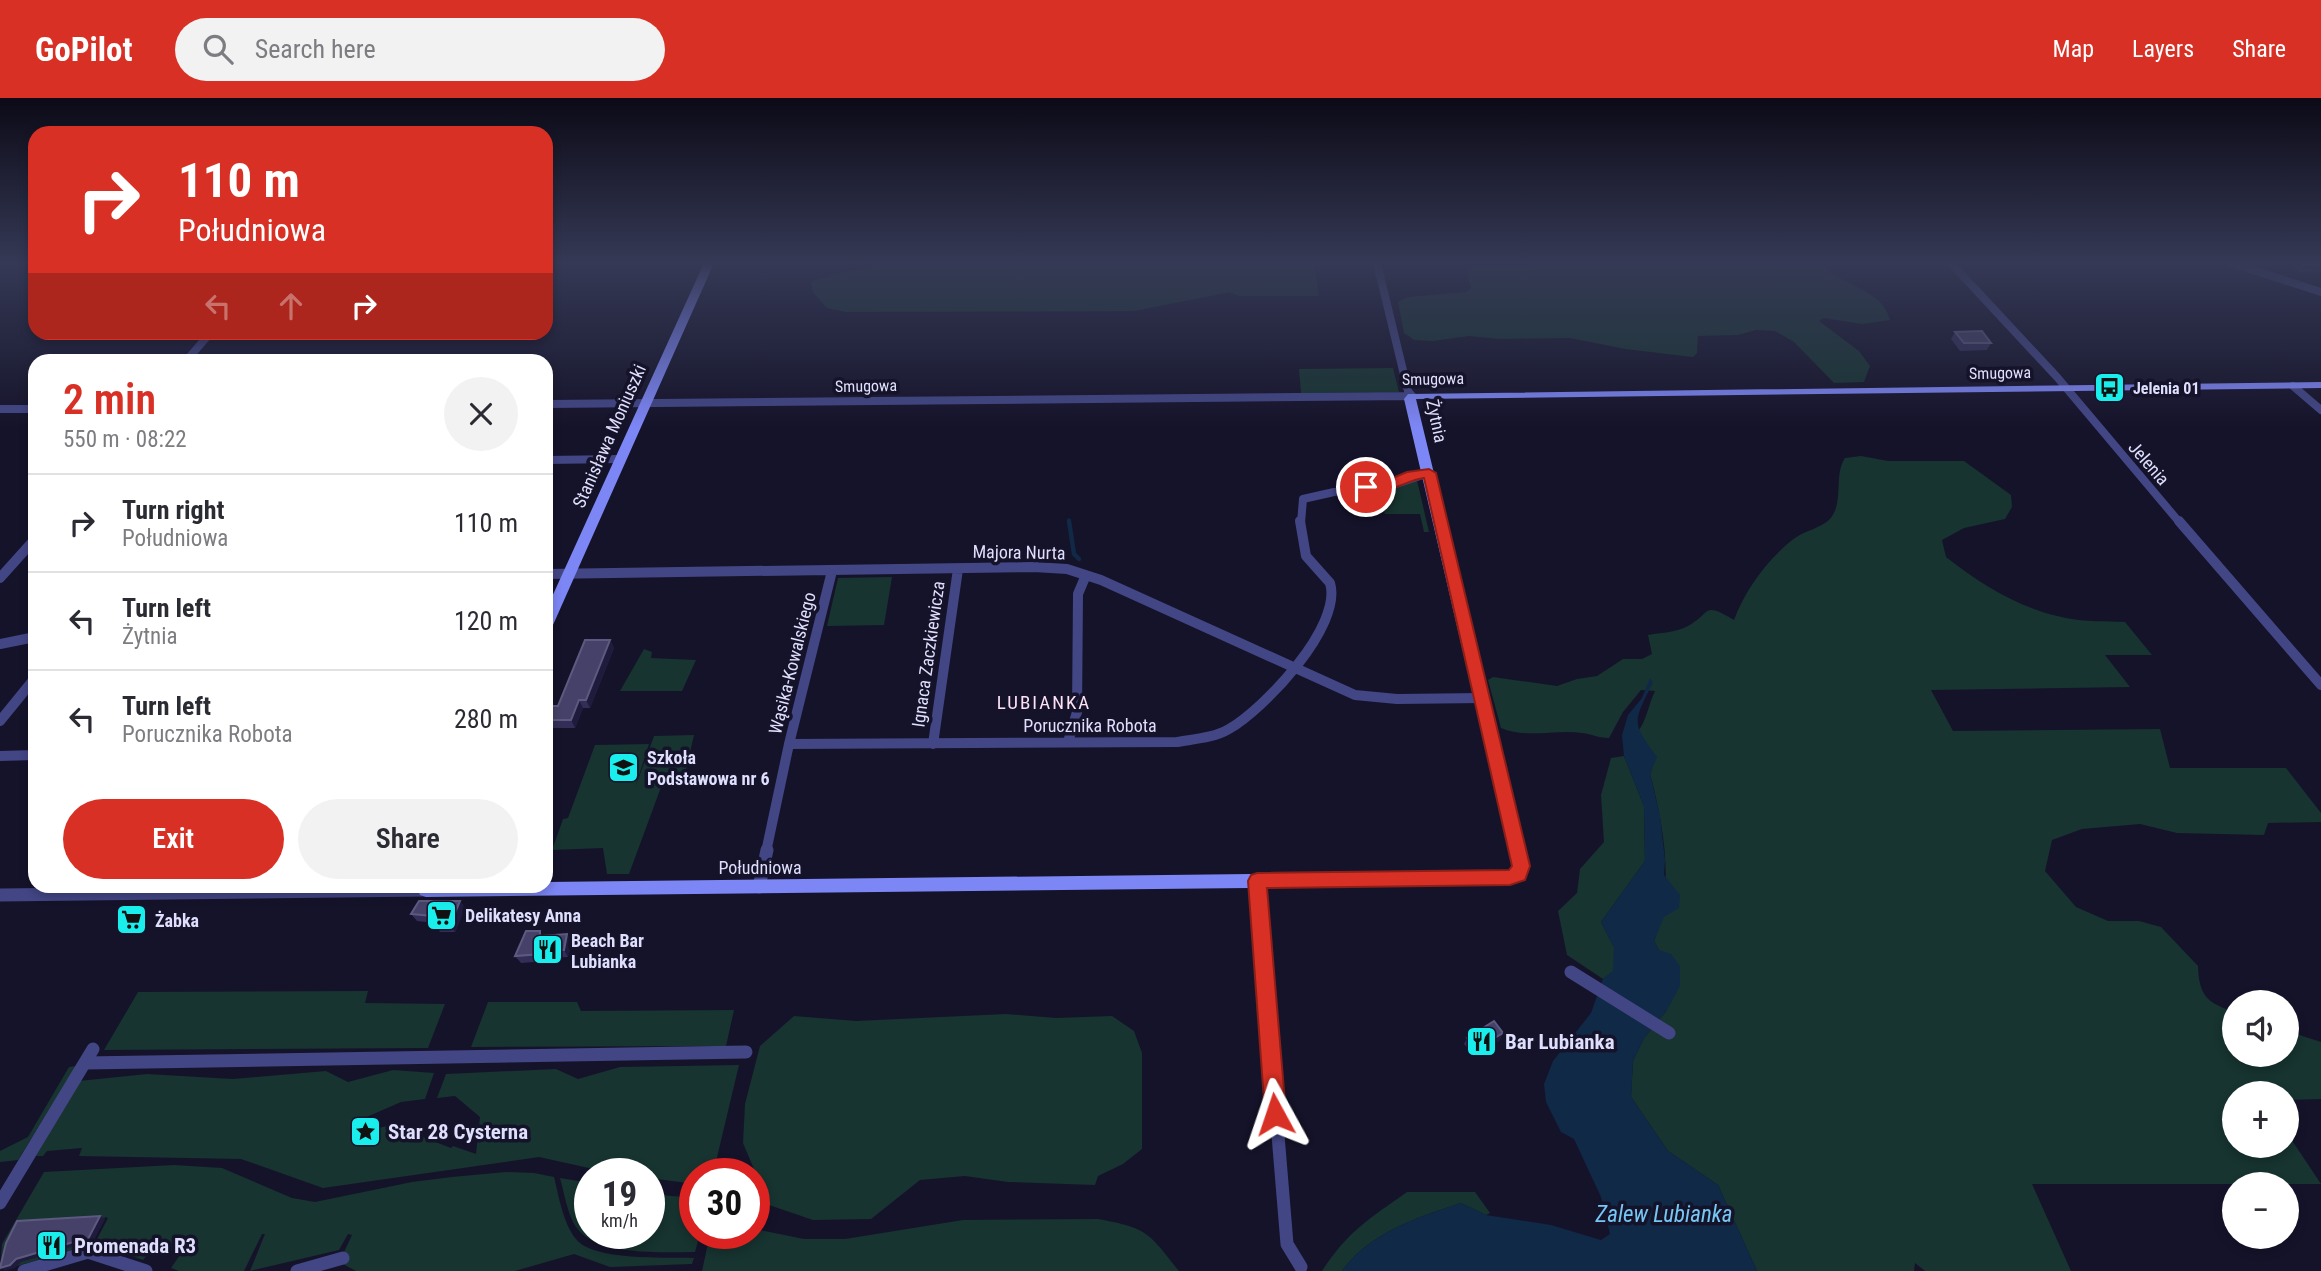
<!DOCTYPE html>
<meta charset="utf-8">
<style>
:root{--surface:#fff;--page:#f2f2f3;--text:#2b2b33;--muted:#7c7c81;--line:#e1e1e2;--accent:#d93025}
body{margin:0;font-family:"Roboto Condensed",sans-serif;background:var(--page);color:var(--text);height:100vh;display:flex;flex-direction:column;font-size:26px;white-space:nowrap}
*{box-sizing:border-box;margin:0}
p{font-size:23px;color:var(--muted)}
.icon{flex:none;width:38px;height:38px;fill:none;stroke:currentColor;stroke-width:2;stroke-linecap:round;stroke-linejoin:round}
.map{position:relative;flex:1;overflow:hidden}
.panel{position:absolute;left:28px;top:256px;width:525px;height:539px;display:flex;flex-direction:column;background:var(--surface);border-radius:21px;box-shadow:0 4px 10px #0003}
.panel>*{flex:none}
.top-card{position:absolute;left:28px;top:28px;width:525px;height:214px;border-radius:21px;box-shadow:0 4px 10px #0003;background:#d93025;color:#fff;overflow:hidden}
.fabs{position:absolute;left:2222px;top:892px;display:grid;gap:14px}
.fabs a{display:grid;place-items:center;width:77px;height:77px;border-radius:50%;background:var(--surface);box-shadow:0 4px 10px #0003;font-size:35px}
.speed{position:absolute;left:574px;top:1060px;display:flex;gap:14px;font-size:35px;font-weight:700;text-align:center}
.speed>*{display:grid;place-content:center;width:91px;height:91px;border-radius:50%;background:var(--surface);box-shadow:0 4px 10px #0003;line-height:1}
.speed small{font-size:18px;font-weight:400}
.speed .limit{border:10px solid #d22;background:#fff;color:#111}
.pin{position:absolute;display:grid;place-items:center;width:60px;height:60px;color:#fff;margin:-30px;border:4px solid #fff;border-radius:50%;box-shadow:0 2px 7px #0007}
.me{position:absolute;width:77px;margin:-38px;rotate:355deg;stroke-linejoin:round;filter:drop-shadow(0 0 5px #0008)}
.turn{display:flex;align-items:center;gap:24px;height:147px;padding:0 35px;font-size:32px}
.turn .icon{width:91px;height:91px;stroke-width:2.5}
.turn b{display:block;font-size:49px;line-height:60px}
.lanes{display:flex;align-items:center;height:66px;padding:0 35px;background:#0003;justify-content:center;gap:35px;direction:ltr}
.lanes .off{opacity:.35}
.round{display:grid;place-items:center;flex:none;width:74px;height:74px;border-radius:37px;background:var(--page)}
.headline{display:flex;align-items:center;justify-content:space-between;height:119px;padding:0 35px}
h1{font-size:42px;font-weight:600;line-height:52px;color:var(--accent)}
.primary-button{display:flex;gap:14px;margin-top:auto;padding:14px 35px}
.primary-button a{flex:1;height:80px;border-radius:42px;background:var(--accent);color:#fff;font-size:28px;font-weight:600;line-height:80px;text-align:center}
.primary-button a+a{background:var(--page);color:var(--text)}
ul{padding:0;list-style:none}
li{display:flex;align-items:center;gap:21px;height:98px;padding:0 35px;border-top:2px solid var(--line)}
li div{flex:1}
li b{display:block;font-size:26px}
li em{font-style:normal}
header{display:flex;align-items:center;gap:42px;box-sizing:border-box;height:98px;padding:0 35px;background:var(--accent);color:#fff}
header strong{font-size:33px}
nav{display:flex;gap:38px;margin-inline-start:auto;font-size:24px}
.search{width:490px;height:63px;background:var(--page);display:flex;align-items:center;gap:18px;box-sizing:border-box;padding:0 24px;border-radius:38px;color:var(--muted);font-size:26px}
.map>svg:first-child{display:block}
.green{fill:#173430}
.water{fill:#102947}
.lines{fill:none;stroke-linecap:round;stroke-linejoin:round}
.stream-far1{stroke:#102947;stroke-width:3.5}
.stream{stroke:#102947;stroke-width:4.5}
.street-far2{stroke:#424685;stroke-width:8}
.street-far1{stroke:#424685;stroke-width:10}
.street{stroke:#424685;stroke-width:13}
.secondary{fill:#7d86f5;fill-rule:evenodd}
.wall{fill:#322e57}
.shaded-wall{fill:#1f1b3d}
.building{fill:#454168;stroke:#5d5a80;stroke-width:2}
.route{fill:#d93025;stroke:#8d1f18;stroke-width:2}
.labels{text-anchor:middle;dominant-baseline:central;stroke-width:7;stroke-linejoin:round;paint-order:stroke}
.far-street-label{font-size:16px;fill:#dfdffd;stroke:#15132a}
.far-poi-label{font-size:16px;font-weight:bold;fill:#dfdffd;stroke:#15132a;text-anchor:start}
.street-label{font-size:18px;fill:#dfdffd;stroke:#15132a}
.poi-label{font-size:18px;font-weight:bold;fill:#dfdffd;stroke:#15132a;text-anchor:start}
.neighbourhood-label{font-size:19px;letter-spacing:2px;fill:#fde1f5;stroke:#15132a}
.near-poi-label{font-size:21px;font-weight:bold;fill:#dfdffd;stroke:#15132a;text-anchor:start}
.near-water-label{font-size:23px;font-style:italic;fill:#75c7f4;stroke:#15132a}
</style>
<header>
<strong>GoPilot</strong>
<div class="search"><svg class="icon" aria-label="search" viewBox="0 0 24 24"><circle cx="10" cy="10" r="6"/><path d="M15 15l6 6"/></svg>Search here</div>
<nav><a>Map</a><a>Layers</a><a>Share</a></nav>
</header>
<div class="map">
<svg width="2321" height="1173" viewBox="0 0 2321 1173">
<rect width="100%" height="100%" fill="#15132a"/>
<path class="green" d="M 884,165 L 1314,165 L 1319,198 L 1239,198 L 1230,194 L 1134,213 L 846,214 L 827,210 L 813,194 L 811,184 C 835,174 859,173 884,165 Z
M 1539,165 L 1821,165 C 1841,189 1882,190 1890,222 L 1862,226 L 1824,220 L 1819,223 L 1859,253 L 1870,268 L 1864,284 L 1834,285 L 1794,244 L 1775,233 L 1756,232 L 1738,237 L 1698,238 L 1697,255 L 1693,259 L 1625,251 L 1570,240 L 1499,241 L 1469,238 L 1433,243 L 1414,242 L 1404,235 L 1398,204 L 1408,199 L 1466,194 L 1471,190 L 1467,176 L 1473,168 L 1528,168 Z
M 1393,270 L 1399,294 L 1301,295 L 1299,271 Z
M 1861,358 L 1888,363 L 1964,363 L 2011,397 L 2012,409 L 2005,421 L 1964,430 L 1942,442 L 1946,459 C 1980,486 2022,512 2066,520 C 2085,524 2106,523 2125,524 L 2152,557 L 2105,557 L 2130,589 L 1931,592 L 1953,633 L 2160,631 L 2170,670 L 2286,670 L 2321,715 L 2321,724 L 2268,725 L 2264,737 L 2177,735 L 2140,726 L 2082,731 L 2052,742 L 2045,773 L 2076,809 L 2108,823 L 2139,823 L 2161,829 L 2198,868 C 2199,898 2207,905 2235,914 L 2235,957 L 2287,957 L 2287,933 L 2321,944 L 2321,1001 L 2287,1002 L 2287,996 L 2235,996 L 2235,1048 L 2287,1048 L 2287,1035 L 2321,1086 L 2032,1086 L 2071,1173 L 1925,1173 L 1915,1165 L 1914,1173 L 1757,1173 L 1718,1087 L 1668,1053 L 1631,999 L 1633,963 L 1644,940 L 1667,912 L 1659,852 L 1654,843 C 1675,792 1664,728 1650,676 C 1658,658 1648,649 1638,633 C 1646,624 1649,605 1655,593 L 1641,592 L 1623,614 L 1609,640 C 1598,640 1592,636 1582,635 C 1555,631 1527,641 1501,630 L 1488,582 L 1493,579 L 1557,588 L 1577,581 L 1597,578 L 1623,561 L 1642,561 L 1652,556 L 1648,537 C 1660,535 1676,534 1686,529 C 1712,516 1701,502 1734,522 C 1745,492 1769,459 1795,440 C 1805,433 1820,430 1829,422 C 1845,405 1833,378 1845,360 Z
M 1416,378 L 1429,434 L 1424,434 L 1420,416 L 1385,416 L 1381,406 L 1383,397 Z
M 892,479 L 884,527 L 827,528 L 838,480 Z
M 644,551 L 652,554 L 651,560 L 696,562 L 682,593 L 620,593 Z
M 694,637 L 685,676 L 697,678 L 696,681 L 664,681 L 629,776 L 607,776 L 603,750 L 552,752 L 563,721 L 568,720 L 595,647 L 649,646 L 635,690 L 654,638 Z
M 1624,658 L 1644,708 L 1645,763 L 1601,824 L 1614,849 L 1614,873 L 1603,881 L 1567,857 L 1558,813 L 1577,795 L 1580,771 L 1604,744 L 1601,697 L 1611,660 Z
M 368,893 L 365,905 L 445,906 L 428,950 L 104,952 L 138,894 Z
M 488,904 L 577,904 L 581,913 L 734,912 L 726,948 L 471,949 Z
M 1006,916 L 1056,920 L 1112,918 L 1134,933 L 1142,955 L 1142,1051 L 1123,1066 L 1098,1078 L 1095,1087 L 1008,1084 L 965,1078 L 920,1082 L 871,1121 L 813,1122 L 769,1107 L 743,1045 L 745,1006 L 760,948 L 794,918 L 856,923 Z
M 739,967 L 713,1076 L 695,1076 L 695,1086 L 649,1080 L 649,1076 L 607,1074 L 539,1059 L 323,1090 L 241,1061 L 79,1058 L 82,1050 L 47,1053 L 43,1058 L 36,1058 L 79,983 L 147,976 L 233,981 L 326,973 L 348,984 L 393,972 L 434,975 L 425,1001 L 401,1004 L 362,1021 L 358,1035 L 391,1027 L 451,1050 L 453,1048 L 476,1056 L 480,1019 L 455,998 L 437,1000 L 446,976 L 556,971 L 578,981 L 620,969 Z
M 76,968 L 18,1062 L 0,1064 L 0,1053 L 28,1039 L 69,969 Z
M 174,1067 L 222,1070 L 292,1100 L 315,1104 L 412,1084 L 452,1079 L 506,1074 L 534,1075 L 554,1079 C 559,1099 563,1125 576,1141 C 592,1163 667,1159 694,1160 L 692,1166 L 610,1169 L 574,1156 L 515,1173 L 356,1173 L 343,1166 L 344,1154 L 352,1137 L 348,1136 L 339,1152 L 250,1173 L 265,1136 L 262,1136 L 244,1173 L 179,1173 L 171,1170 L 180,1157 L 154,1149 L 143,1162 L 95,1145 L 108,1120 L 105,1119 L 91,1146 L 7,1171 L 9,1149 L 0,1173 L 2,1146 L 44,1074 Z
M 560,1080 L 590,1085 L 590,1136 L 649,1136 L 649,1096 L 695,1100 L 695,1136 L 700,1136 L 695,1154 C 662,1154 592,1159 574,1126 C 567,1113 564,1094 560,1080 Z
M 1407,1094 L 1475,1094 L 1490,1115 L 1486,1117 L 1461,1105 C 1418,1119 1369,1135 1342,1173 L 1322,1173 C 1348,1133 1369,1121 1407,1094 Z
M 1098,1121 C 1148,1130 1149,1135 1179,1173 L 702,1173 L 710,1136 L 754,1136 L 754,1131 L 804,1141 L 845,1141 L 963,1122 Z"/>
<path class="water" d="M 1650,580 L 1653,584 C 1634,624 1630,623 1657,659 L 1650,676 L 1660,718 L 1665,762 L 1664,777 L 1680,797 L 1679,810 L 1664,819 L 1654,843 L 1659,852 L 1671,856 L 1680,868 L 1680,888 L 1667,912 L 1644,940 L 1633,963 L 1631,999 L 1668,1053 L 1718,1087 L 1757,1173 L 1342,1173 C 1369,1135 1418,1119 1461,1105 L 1486,1117 L 1551,1127 L 1601,1142 L 1610,1136 L 1601,1099 L 1574,1041 L 1561,1034 L 1546,1004 L 1544,986 L 1553,963 L 1591,915 L 1603,881 L 1613,873 L 1614,849 L 1601,824 L 1645,763 L 1644,708 L 1624,658 L 1622,637 L 1628,617 L 1642,600 Z"/>
<g class="lines">
<path class="stream-far1" d="M 1069,422 L 1069,425"/>
<path class="stream" d="M 1069,423 L 1074,456 L 1079,461"/>
<path class="street-far2" d="M 1377,165 L 1408,293 L 1412,298
M 1951,165 L 2057,279 L 2180,425
M 2232,165 L 2321,194
M 187,262 L 211,234
M 2293,288 L 2321,312
M 546,306 L 1412,298
M 0,311 L 35,311
M 546,362 L 619,361
M 1301,425 L 1303,401 L 1334,394 L 1387,389 L 1429,375"/>
<path class="street-far1" d="M 2179,423 L 2321,587
M 546,476 L 1034,469 L 1067,471 L 1101,482 L 1355,597 L 1397,601 L 1483,600
M 0,480 L 35,441
M 0,546 L 35,539
M 0,623 L 35,580
M 1068,644 L 1077,614 L 1078,496 L 1086,477
M 789,646 L 1177,644 C 1194,641 1214,640 1229,631 C 1264,611 1343,528 1330,485 L 1306,458 L 1300,423
M 933,646 L 958,471
M 0,658 L 35,657
M 766,754 L 789,646 L 832,473"/>
<path class="street" d="M 1257,783 L 1287,1146 L 1301,1169
M 759,789 L 767,752
M 0,797 L 426,792
M 1571,874 L 1669,935
M 85,965 L 746,954
M 0,1105 L 93,951
M 24,1173 L 88,1154 L 146,1173
M 297,1173 L 343,1160"/>
<path class="secondary" d="M 704,165 L 714,165 L 553,527 L 546,532 L 546,512 Z
M 2321,284 L 2321,290 L 1416,301 L 1529,768 L 1525,781 L 1510,787 L 426,799 L 420,797 L 418,792 L 420,788 L 546,788 L 546,784 L 1509,773 L 1513,768 L 1404,301 L 1408,296 Z"/>
</g>
<path class="wall" d="M 2289,165 L 2321,165 L 2321,174 L 2299,174 Z
M 1955,234 L 1991,245 L 1987,252 L 1960,253 L 1951,241 Z
M 610,542 L 614,550 L 590,610 L 583,610 L 575,630 L 549,630 L 546,624 L 546,620 L 558,608 Z
M 460,803 L 465,810 L 455,834 L 440,834 L 434,825 L 417,823 L 411,816 Z
M 567,836 L 572,843 L 568,859 L 549,860 L 546,863 L 521,865 L 515,858 L 543,838 Z
M 1467,940 L 1500,942 L 1474,958 L 1464,946 Z"/>
<path class="shaded-wall" d="M 610,542 L 614,550 L 590,610 L 586,602 Z
M 579,602 L 583,610 L 575,630 L 571,622 Z
M 460,803 L 465,810 L 455,834 L 450,827 Z
M 567,836 L 572,843 L 568,859 L 564,852 Z
M 544,852 L 549,860 L 546,863 L 541,856 Z
M 1503,935 L 1500,942 L 1474,958 L 1476,951 Z
M 100,1118 L 105,1121 L 92,1146 L 87,1143 Z
M 80,1142 L 85,1145 L 21,1164 L 15,1170 L 5,1173 L 0,1170 L 16,1161 Z"/>
<path class="building" d="M 2303,165 L 2321,165 L 2321,167 L 2305,167 Z
M 1982,233 L 1991,245 L 1964,245 L 1955,234 Z
M 585,542 L 610,542 L 586,602 L 579,602 L 571,622 L 546,622 L 551,608 L 558,608 Z
M 419,803 L 460,803 L 450,827 L 435,826 L 432,818 L 411,816 Z
M 526,833 L 540,833 L 540,838 L 567,836 L 564,852 L 544,852 L 541,856 L 515,858 Z
M 1494,923 L 1503,935 L 1476,951 L 1467,940 Z
M 100,1118 L 87,1143 L 80,1142 L 16,1161 L 10,1167 L 0,1170 L 6,1145 L 17,1123 Z"/>
<linearGradient id="sky" x2="0" y2="1"><stop stop-color="#0c0a17"/><stop offset="0.5" stop-color="#353955"/><stop offset="1" stop-color="#353955" stop-opacity="0"/></linearGradient>
<rect width="2321" height="330" fill="url(#sky)"/>
<path class="route" d="M 1429,371 L 1436,375 L 1530,768 L 1525,782 L 1510,787 L 1267,790 L 1286,1016 L 1283,1023 L 1275,1026 L 1268,1023 L 1265,1016 L 1248,783 L 1251,777 L 1257,775 L 1509,772 L 1512,768 L 1424,380 C 1404,382 1377,405 1359,389 L 1361,386 L 1378,386 L 1407,374 Z"/>
<defs>
<symbol id="bus-square" viewBox="-11 -11 22 22"><rect x="-9" y="-9" width="18" height="18" rx="4" fill="#1aeeed" stroke="#15132a"/><path d="M-5-6H5V4H4V6H2V4H-2V6H-4V4H-5ZM-3.5-4V0h7V-4ZM-3.5 1.2v1.5H-2V1.2ZM2 1.2v1.5H3.5V1.2Z" fill="#111"/></symbol>
<symbol id="school-square" viewBox="-11 -11 22 22"><rect x="-9" y="-9" width="18" height="18" rx="4" fill="#1aeeed" stroke="#15132a"/><path d="M0-5L7-2L0 1L-7-2ZM-4 1L0 2.5L4 1V4Q0 6-4 4Z" fill="#111"/></symbol>
<symbol id="supermarket-square" viewBox="-11 -11 22 22"><rect x="-9" y="-9" width="18" height="18" rx="4" fill="#1aeeed" stroke="#15132a"/><path d="M-6-5.5h2.5l.6 2H6L4.5 2H-2.5L-4.4-4H-6ZM-1.5 3.2a1.3 1.3 0 1 0 .1 0ZM3 3.2a1.3 1.3 0 1 0 .1 0Z" fill="#111"/></symbol>
<symbol id="restaurant-square" viewBox="-11 -11 22 22"><rect x="-9" y="-9" width="18" height="18" rx="4" fill="#1aeeed" stroke="#15132a"/><path d="M-5-6h1v4h1v-4h1v4h1v-4h1v5L-1.5 .5V6h-2V.5L-5-1ZM5-6V6H3V1.5H1.5Q1.5-4 5-6Z" fill="#111"/></symbol>
<symbol id="sight-square" viewBox="-11 -11 22 22"><rect x="-9" y="-9" width="18" height="18" rx="4" fill="#1aeeed" stroke="#15132a"/><path d="M0-6L1.8-2.2L6-1.7L2.9 1.2L3.7 5.4L0 3.3L-3.7 5.4L-2.9 1.2L-6-1.7L-1.8-2.2Z" fill="#111"/></symbol>
</defs>
<g fill-rule="evenodd">
<use href="#bus-square" x="2092" y="272" width="35" height="35"/>
<use href="#school-square" x="606" y="652" width="35" height="35"/>
<use href="#supermarket-square" x="424" y="800" width="35" height="35"/>
<use href="#supermarket-square" x="114" y="804" width="35" height="35"/>
<use href="#restaurant-square" x="530" y="834" width="35" height="35"/>
<use href="#restaurant-square" x="1464" y="926" width="35" height="35"/>
<use href="#sight-square" x="348" y="1016" width="35" height="35"/>
<use href="#restaurant-square" x="34" y="1130" width="35" height="35"/>
</g>
<g class="labels">
<g class="far-street-label">
<text transform="translate(2000 275) rotate(-1)">Smugowa</text>
<text transform="translate(1433 281) rotate(-1)">Smugowa</text>
<text transform="translate(866 288) rotate(-1)">Smugowa</text>
</g>
<g class="far-poi-label">
<text x="2133" y="290">Jelenia 01</text>
</g>
<g class="street-label">
<text transform="translate(1437 323) rotate(78)">Żytnia</text>
<text transform="translate(609 338) rotate(-66)">Stanisława Moniuszki</text>
<text transform="translate(2149 365) rotate(49)">Jelenia</text>
<text transform="translate(1019 454) rotate(1)">Majora Nurta</text>
<text transform="translate(928 556) rotate(-82)">Ignaca Zaczkiewicza</text>
<text transform="translate(792 565) rotate(-76)">Wąsika-Kowalskiego</text>
<text x="1090" y="627">Porucznika Robota</text>
<text x="760" y="769">Południowa</text>
</g>
<g class="poi-label">
<text x="647" y="659">Szkoła<tspan x="647" dy="21">Podstawowa nr 6</tspan></text>
<text x="465" y="817">Delikatesy Anna</text>
<text x="155" y="822">Żabka</text>
<text x="571" y="842">Beach Bar<tspan x="571" dy="21">Lubianka</tspan></text>
</g>
<g class="neighbourhood-label">
<text x="1044" y="604">LUBIANKA</text>
</g>
<g class="near-poi-label">
<text x="1505" y="944">Bar Lubianka</text>
<text x="388" y="1034">Star 28 Cysterna</text>
<text x="74" y="1148">Promenada R3</text>
</g>
<g class="near-water-label">
<text x="1664" y="1116">Zalew Lubianka</text>
</g>
</g>
</svg>
<div class="fabs">
<a><svg class="icon" aria-label="sound" viewBox="0 0 24 24"><path d="M4 9h4l5-4v14l-5-4H4zM17 9q2 3 0 6"/></svg></a>
<a>+</a>
<a>−</a>
</div>
<div class="speed"><div>19<small>km/h</small></div><div class="limit">30</div></div>
<div class="pin" style="left:1366px;top:389px;background:#d93025"><svg class="icon" aria-label="arrive" viewBox="0 0 24 24"><path d="M6 21V4h12l-3 4 3 4H6"/></svg></div>
<svg class="me" style="left:1275px;top:1016px" viewBox="-20 -20 40 40"><path d="M0-17L14 15 0 8-14 15z" fill="#d93025" stroke="#fff" stroke-width="4"/></svg>
<div class="top-card">
<div class="turn"><svg class="icon" aria-label="right" viewBox="0 0 24 24"><path d="M7 20v-9h11M14 6l5 5-5 5"/></svg><div><b>110 m</b>Południowa</div></div>
<div class="lanes"><svg class="icon off" aria-label="left" viewBox="0 0 24 24"><path d="M17 20v-9H6M10 6l-5 5 5 5"/></svg><svg class="icon off" aria-label="ahead" viewBox="0 0 24 24"><path d="M12 20V5M6 11l6-6 6 6"/></svg><svg class="icon" aria-label="right" viewBox="0 0 24 24"><path d="M7 20v-9h11M14 6l5 5-5 5"/></svg></div>
</div>
<section class="panel">
<div class="headline"><div><h1>2 min</h1><p>550 m · 08:22</p></div><a class="round"><svg class="icon" aria-label="close" viewBox="0 0 24 24"><path d="M6 6l12 12M18 6L6 18"/></svg></a></div>
<ul>
<li><svg class="icon" aria-label="right" viewBox="0 0 24 24"><path d="M7 20v-9h11M14 6l5 5-5 5"/></svg><div><b>Turn right</b><p>Południowa</p></div><em>110 m</em></li>
<li><svg class="icon" aria-label="left" viewBox="0 0 24 24"><path d="M17 20v-9H6M10 6l-5 5 5 5"/></svg><div><b>Turn left</b><p>Żytnia</p></div><em>120 m</em></li>
<li><svg class="icon" aria-label="left" viewBox="0 0 24 24"><path d="M17 20v-9H6M10 6l-5 5 5 5"/></svg><div><b>Turn left</b><p>Porucznika Robota</p></div><em>280 m</em></li>
</ul>
<div class="primary-button"><a>Exit</a><a>Share</a></div>
</section>
</div>
